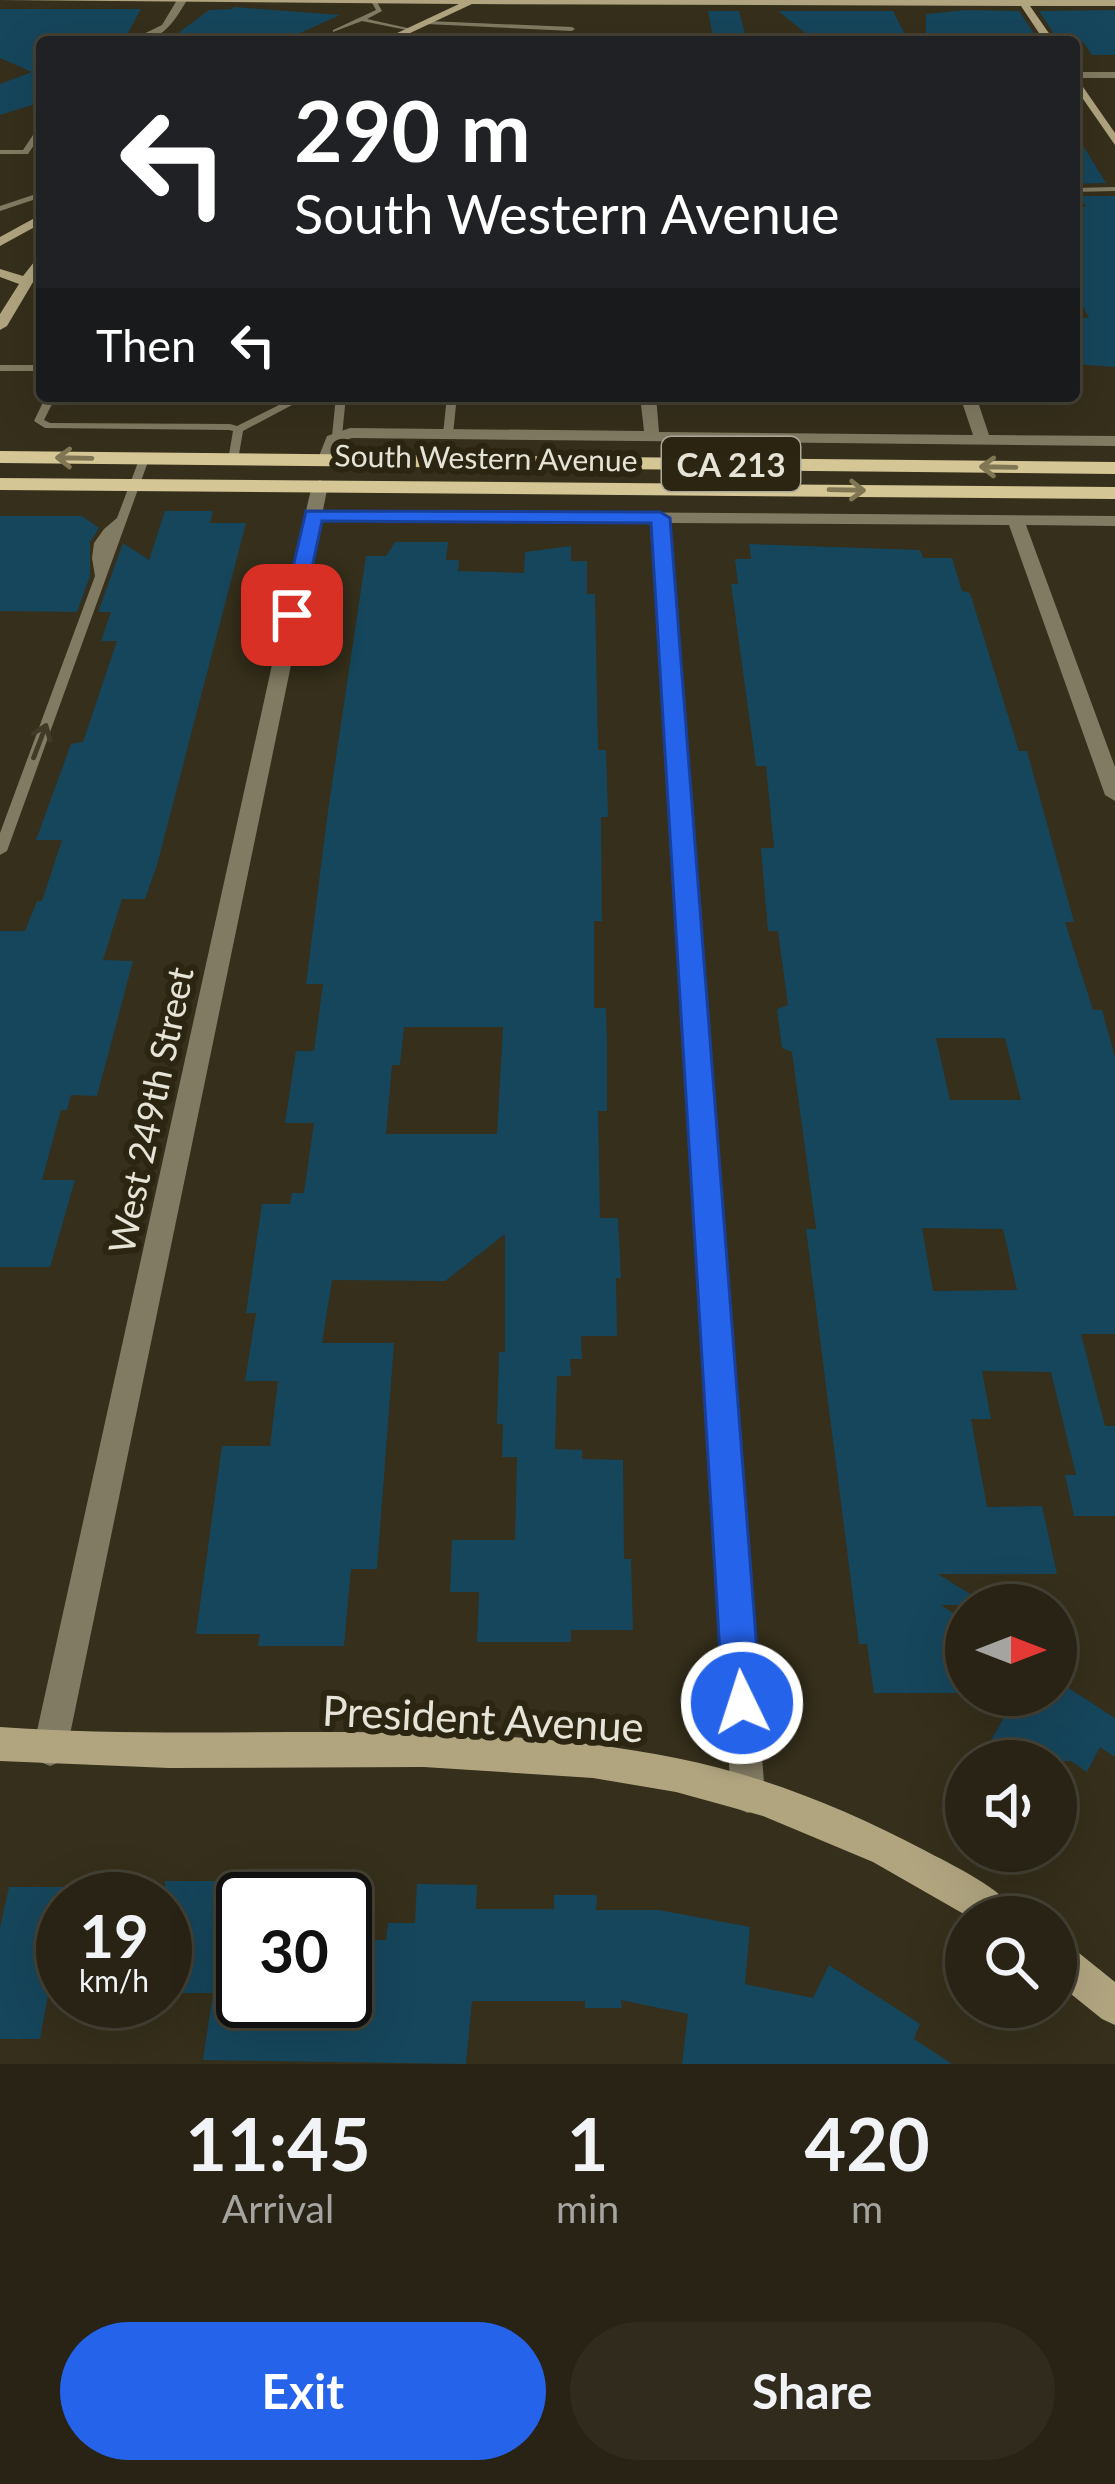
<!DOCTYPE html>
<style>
:root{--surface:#282314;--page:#302b1d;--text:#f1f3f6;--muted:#a5a4a0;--line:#444034;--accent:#2563eb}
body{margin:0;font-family:Lato,sans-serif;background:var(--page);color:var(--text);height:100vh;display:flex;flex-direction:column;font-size:45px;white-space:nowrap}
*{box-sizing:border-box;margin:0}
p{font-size:39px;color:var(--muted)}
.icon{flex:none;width:66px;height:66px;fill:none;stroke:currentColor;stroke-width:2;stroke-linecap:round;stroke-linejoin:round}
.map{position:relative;height:2064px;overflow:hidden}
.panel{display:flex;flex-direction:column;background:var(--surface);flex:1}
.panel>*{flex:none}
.hud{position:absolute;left:36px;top:36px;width:1044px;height:366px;border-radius:12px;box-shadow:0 12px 48px #0002,0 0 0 3px var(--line);background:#202124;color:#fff;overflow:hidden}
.needle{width:78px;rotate:90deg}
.controls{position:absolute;left:945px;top:1584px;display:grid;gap:24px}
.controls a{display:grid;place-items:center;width:132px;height:132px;border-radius:50%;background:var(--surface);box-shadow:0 12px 48px #0002,0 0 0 3px var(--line);font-size:60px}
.speed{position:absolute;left:36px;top:1872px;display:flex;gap:24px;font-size:60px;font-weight:700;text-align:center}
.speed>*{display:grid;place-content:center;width:156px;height:156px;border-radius:50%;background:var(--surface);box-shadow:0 12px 48px #0002,0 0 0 3px var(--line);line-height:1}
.speed small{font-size:30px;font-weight:400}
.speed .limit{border:6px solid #111;border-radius:18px;background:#fff;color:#111}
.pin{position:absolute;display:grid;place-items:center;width:102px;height:102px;color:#fff;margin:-51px;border-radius:24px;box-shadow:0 6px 18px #0006}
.me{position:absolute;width:132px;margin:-66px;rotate:356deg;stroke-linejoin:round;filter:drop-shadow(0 0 9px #0008)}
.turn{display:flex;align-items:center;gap:42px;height:252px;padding:0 60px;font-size:54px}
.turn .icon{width:156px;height:156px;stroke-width:2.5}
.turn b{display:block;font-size:84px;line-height:102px}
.then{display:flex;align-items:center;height:114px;padding:0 60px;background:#0003;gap:24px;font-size:45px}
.eta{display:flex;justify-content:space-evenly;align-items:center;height:204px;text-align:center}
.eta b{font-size:72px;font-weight:700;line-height:84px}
.button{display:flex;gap:24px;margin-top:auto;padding:24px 60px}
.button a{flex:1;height:138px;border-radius:72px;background:var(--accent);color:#fff;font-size:48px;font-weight:700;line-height:138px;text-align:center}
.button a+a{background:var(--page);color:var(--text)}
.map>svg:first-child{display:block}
.building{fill:#16465c;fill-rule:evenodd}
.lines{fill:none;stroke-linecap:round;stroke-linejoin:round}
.lane{fill:#827b63;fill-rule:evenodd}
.street{fill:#827b63;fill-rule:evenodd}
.secondary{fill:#b1a580;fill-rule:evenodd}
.primary{fill:#d5c695;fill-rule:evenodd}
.oneway{stroke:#807654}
.oneway2{stroke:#413a26}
.route{fill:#2563eb;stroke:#184099;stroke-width:3}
.labels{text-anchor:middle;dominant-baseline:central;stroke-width:12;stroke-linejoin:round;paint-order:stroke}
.far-street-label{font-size:30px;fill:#e6e3d7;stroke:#2b2512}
.shield{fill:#2b2512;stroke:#aeaa9c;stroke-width:3}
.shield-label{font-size:33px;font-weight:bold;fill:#e6e3d7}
.street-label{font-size:36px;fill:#e6e3d7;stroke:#2b2512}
.near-street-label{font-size:42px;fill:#e6e3d7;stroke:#2b2512}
</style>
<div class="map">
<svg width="1115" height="2064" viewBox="0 0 1115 2064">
<rect width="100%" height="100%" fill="#352f1b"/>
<path class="building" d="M 0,9 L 141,9 L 123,42 L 42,42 L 42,102 L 0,115 L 0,84 L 32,72 L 0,58 Z
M 231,9 L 234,7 L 340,15 L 280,42 L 166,42 L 209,10 Z
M 967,10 L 1019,11 L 1040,42 L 926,42 L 926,14 Z
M 1115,10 L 1115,55 L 1092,55 L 1083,42 L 1059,42 L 1039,11 Z
M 708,11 L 739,11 L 747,42 L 714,42 Z
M 778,11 L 893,11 L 909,42 L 817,42 Z
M 1074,131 L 1106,183 L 1074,184 Z
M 1080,196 L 1115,196 L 1115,367 L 1074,364 L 1074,318 L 1089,318 L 1074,289 L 1074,207 L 1086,207 Z
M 165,511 L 213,511 L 210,523 L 246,523 L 157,865 L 145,899 L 122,899 L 103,960 L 133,961 L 97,1096 L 71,1095 L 67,1110 L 61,1110 L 42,1180 L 75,1180 L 50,1267 L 0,1267 L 0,931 L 25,931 L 37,901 L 42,901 L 62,840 L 36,840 L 71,744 L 83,742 L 117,641 L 101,641 L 111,612 L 98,612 L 123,543 L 149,560 Z
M 0,516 L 82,516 L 99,528 L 90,542 L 90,576 L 77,612 L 0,611 Z
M 395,542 L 448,542 L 446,560 L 459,560 L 458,571 L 524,573 L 525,552 L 571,546 L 571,561 L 587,561 L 587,594 L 595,594 L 598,750 L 606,750 L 608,817 L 601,817 L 602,921 L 594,921 L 594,1008 L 606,1008 L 607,1047 L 607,1111 L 598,1111 L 600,1218 L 618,1218 L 621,1278 L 616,1278 L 617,1336 L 581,1336 L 582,1359 L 570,1359 L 571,1376 L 557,1376 L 555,1449 L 582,1450 L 582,1459 L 623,1460 L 624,1559 L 631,1559 L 633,1630 L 571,1630 L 571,1642 L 477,1642 L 479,1592 L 450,1592 L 452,1540 L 515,1540 L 517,1457 L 502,1457 L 503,1424 L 497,1424 L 499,1352 L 505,1352 L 505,1234 L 445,1281 L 332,1280 L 322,1343 L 394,1343 L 377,1569 L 351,1569 L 344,1646 L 258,1646 L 260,1634 L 196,1634 L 222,1446 L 270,1446 L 278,1381 L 245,1381 L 256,1313 L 246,1313 L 262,1204 L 290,1204 L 292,1193 L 304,1193 L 314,1123 L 285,1123 L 296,1051 L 314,1051 L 323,984 L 306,984 L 328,811 L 366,556 L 386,556 ZM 404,1027 L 503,1027 L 497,1134 L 386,1134 L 392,1065 L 400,1065 Z
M 749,544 L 920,550 L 923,558 L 952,558 L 962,591 L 970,593 L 1019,751 L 1027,751 L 1074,922 L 1065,922 L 1093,1010 L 1102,1010 L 1115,1057 L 1115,1334 L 1081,1334 L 1105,1426 L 1115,1426 L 1115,1516 L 1074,1516 L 1065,1475 L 1076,1475 L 1051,1372 L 982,1371 L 991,1419 L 971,1419 L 987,1507 L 1042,1506 L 1057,1574 L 938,1574 L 988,1605 L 941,1605 L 966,1621 L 966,1693 L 874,1693 L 867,1644 L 859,1644 L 806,1229 L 816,1229 L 792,1052 L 782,1048 L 777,1009 L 788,1005 L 778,931 L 768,931 L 761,848 L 774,848 L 766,766 L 756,766 L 731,584 L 738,584 L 735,559 L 751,559 ZM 936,1038 L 1005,1038 L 1021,1100 L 950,1100 ZM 922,1228 L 1003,1229 L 1017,1290 L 933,1291 Z
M 1056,1680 L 1115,1718 L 1115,1757 L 1100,1747 L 1087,1772 L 1071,1761 L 979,1761 L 1017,1695 L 1056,1695 Z
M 165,1881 L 243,1881 L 243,2001 L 354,2001 L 359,1940 L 386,1940 L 388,1923 L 415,1923 L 417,1884 L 477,1885 L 476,1909 L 554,1909 L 554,1895 L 597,1895 L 596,1910 L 659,1910 L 750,1927 L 745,1984 L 813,1998 L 829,1965 L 920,2024 L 914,2039 L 952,2064 L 682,2064 L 688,2014 L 621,2000 L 622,2008 L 585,2008 L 585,2001 L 472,2001 L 466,2064 L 203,2060 L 213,1993 L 165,1993 Z
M 9,1887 L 68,1887 L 40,2039 L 0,2039 L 0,1928 Z"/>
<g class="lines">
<path class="lane" d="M 376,0 L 382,11 L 367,19 L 412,29 L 412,31 L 362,21 L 333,32 L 333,30 L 376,10 L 371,1 Z
M 428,21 L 572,27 L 575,29 L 572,31 L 426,24 Z
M 39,126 L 42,126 L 42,133 L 28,154 L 0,154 L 0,150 L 23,150 Z
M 1115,187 L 1115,191 L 1074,192 L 1074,188 Z
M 42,192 L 42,197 L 0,211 L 0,206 Z
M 0,365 L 42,365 L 42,371 L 0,371 Z
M 46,396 L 56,396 L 44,420 L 50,423 L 230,424 L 237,426 L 297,396 L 309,396 L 243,431 L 238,460 L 233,463 L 228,460 L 233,431 L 229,430 L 45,428 L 34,421 Z
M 336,396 L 346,396 L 342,436 L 337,439 L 332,436 Z
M 447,396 L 457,396 L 453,434 L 448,437 L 443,434 Z
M 140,457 L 149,459 L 7,851 L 0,855 L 0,833 L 95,576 L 92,558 L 94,543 L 104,529 L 117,518 Z"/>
<path class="street" d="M 177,0 L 187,0 C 171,27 161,42 127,42 L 162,25 Z
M 1074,72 L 1115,72 L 1115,78 L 1074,78 Z
M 640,396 L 656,396 L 659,432 L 973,435 L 960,396 L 976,396 L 989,435 L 1115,436 L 1115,446 L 352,438 L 340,442 L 331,464 L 317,461 L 327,436 L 350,428 L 644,431 Z
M 320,480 L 328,485 L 323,510 L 1115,516 L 1115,526 L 1026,525 L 1115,767 L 1115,801 L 1105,795 L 1009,525 L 669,523 L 765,1796 L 760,1808 L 748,1813 L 736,1808 L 731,1796 L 652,523 L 321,520 L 67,1749 L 62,1761 L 50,1766 L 38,1761 L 33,1749 L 305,515 L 312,485 Z"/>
<path class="secondary" d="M 0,0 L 1115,0 L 1115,6 L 1030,6 L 1055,42 L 1045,42 L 1021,6 L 472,4 L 391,42 L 378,42 L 459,4 Z
M 1074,74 L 1115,133 L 1115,145 L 1074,86 Z
M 42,214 L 42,223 L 0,246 L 0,237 Z
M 42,252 L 42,267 L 7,326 L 0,330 L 0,314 L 19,284 L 0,277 L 0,269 L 23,276 Z
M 0,1727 C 224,1743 454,1714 676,1758 C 762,1775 846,1809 924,1850 C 950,1864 1008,1891 1019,1917 L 969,1917 L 873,1862 L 763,1816 L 676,1792 L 593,1778 L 424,1767 L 169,1768 L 0,1761 Z
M 1056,1940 L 1069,1945 L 1115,1982 L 1115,2025 L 1102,2019 L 1056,1982 Z"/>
<path class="primary" d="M 0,451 L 1115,462 L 1115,474 L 0,463 Z
M 0,478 L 1115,487 L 1115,499 L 0,490 Z"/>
</g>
<defs><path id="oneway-shaft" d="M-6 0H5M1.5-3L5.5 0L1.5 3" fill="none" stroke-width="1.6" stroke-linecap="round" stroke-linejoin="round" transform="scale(3)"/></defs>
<g class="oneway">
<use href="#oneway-shaft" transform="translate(74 458) rotate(-179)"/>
<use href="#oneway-shaft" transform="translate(998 467) rotate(-179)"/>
<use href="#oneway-shaft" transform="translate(847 490) rotate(1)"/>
</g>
<use class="oneway2" href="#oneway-shaft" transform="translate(40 741) rotate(-69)"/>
<path class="route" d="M 306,511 L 660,512 L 670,518 L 761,1703 L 755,1716 L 742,1721 L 729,1716 L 723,1703 L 651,523 L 322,521 L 302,615 L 292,621 L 282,615 Z"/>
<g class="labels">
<g class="far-street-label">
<text transform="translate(486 457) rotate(1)">South Western Avenue</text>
</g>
<rect class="shield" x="662" y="437" width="138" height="54" rx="9"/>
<g class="shield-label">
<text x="731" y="464">CA 213</text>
</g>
<g class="street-label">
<text transform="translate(150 1110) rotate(-78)">West 249th Street</text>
</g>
<g class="near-street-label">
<text transform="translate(483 1718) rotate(3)">President Avenue</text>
</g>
</g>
</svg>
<div class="controls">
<a><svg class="needle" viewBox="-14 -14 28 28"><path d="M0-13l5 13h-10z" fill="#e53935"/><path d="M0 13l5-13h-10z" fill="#a5a4a0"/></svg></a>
<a><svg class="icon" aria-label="sound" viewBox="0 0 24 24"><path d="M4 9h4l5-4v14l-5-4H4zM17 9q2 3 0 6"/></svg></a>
<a><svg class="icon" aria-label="search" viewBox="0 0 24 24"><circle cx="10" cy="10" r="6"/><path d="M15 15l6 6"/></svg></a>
</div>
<div class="speed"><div>19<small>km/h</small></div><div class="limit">30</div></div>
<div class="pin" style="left:292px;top:615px;background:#d93025"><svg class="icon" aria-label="arrive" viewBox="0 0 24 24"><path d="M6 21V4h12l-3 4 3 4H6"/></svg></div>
<svg class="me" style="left:742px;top:1703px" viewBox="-20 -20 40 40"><circle r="17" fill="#2563eb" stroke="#fff" stroke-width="3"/><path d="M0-11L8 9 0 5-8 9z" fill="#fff"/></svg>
<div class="hud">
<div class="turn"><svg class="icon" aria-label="left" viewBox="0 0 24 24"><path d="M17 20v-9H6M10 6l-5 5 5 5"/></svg><div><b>290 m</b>South Western Avenue</div></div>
<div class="then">Then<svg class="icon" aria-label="left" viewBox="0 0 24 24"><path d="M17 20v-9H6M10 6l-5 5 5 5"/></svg></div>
</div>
</div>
<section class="panel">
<div class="eta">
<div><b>11:45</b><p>Arrival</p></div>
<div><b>1</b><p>min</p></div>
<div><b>420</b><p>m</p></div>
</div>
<div class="button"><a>Exit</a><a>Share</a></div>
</section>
